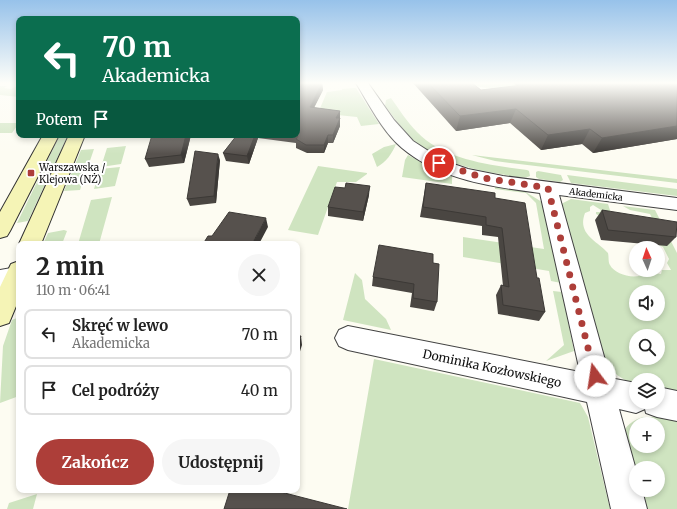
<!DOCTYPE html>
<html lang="pl">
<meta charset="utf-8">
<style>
:root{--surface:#fff;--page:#f6f6f6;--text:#222;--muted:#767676;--line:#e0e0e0;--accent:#ad3e39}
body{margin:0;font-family:Merriweather,serif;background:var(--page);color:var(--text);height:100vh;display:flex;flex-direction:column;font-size:15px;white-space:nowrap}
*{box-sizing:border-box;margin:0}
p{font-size:13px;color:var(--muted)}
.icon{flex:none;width:22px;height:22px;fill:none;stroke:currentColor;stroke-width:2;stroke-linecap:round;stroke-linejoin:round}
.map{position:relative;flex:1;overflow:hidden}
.panel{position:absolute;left:16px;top:241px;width:284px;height:252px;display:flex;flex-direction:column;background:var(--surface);border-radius:8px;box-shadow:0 2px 6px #0003}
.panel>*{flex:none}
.top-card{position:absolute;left:16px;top:16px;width:284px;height:122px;border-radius:8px;box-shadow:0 2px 6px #0003;background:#0b6e4f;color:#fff;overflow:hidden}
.needle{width:26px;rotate:357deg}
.fabs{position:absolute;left:629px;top:241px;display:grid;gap:8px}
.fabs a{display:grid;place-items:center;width:36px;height:36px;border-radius:50%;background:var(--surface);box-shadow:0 2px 6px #0003;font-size:20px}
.pin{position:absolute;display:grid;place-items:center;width:34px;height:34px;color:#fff;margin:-17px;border:2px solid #fff;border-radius:50%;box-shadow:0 1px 4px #0007}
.me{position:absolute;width:44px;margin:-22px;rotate:346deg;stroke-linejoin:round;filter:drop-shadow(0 0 3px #0008)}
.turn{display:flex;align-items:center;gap:14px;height:84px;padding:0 20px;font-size:18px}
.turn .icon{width:52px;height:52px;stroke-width:2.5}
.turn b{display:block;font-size:28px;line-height:34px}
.then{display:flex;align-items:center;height:38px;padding:0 20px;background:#0003;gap:8px;font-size:15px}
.round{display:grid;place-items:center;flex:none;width:42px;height:42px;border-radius:21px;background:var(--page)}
.head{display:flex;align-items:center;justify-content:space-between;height:68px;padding:0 20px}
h1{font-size:24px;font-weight:700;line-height:30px}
.cta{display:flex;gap:8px;margin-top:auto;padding:8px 20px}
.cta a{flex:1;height:46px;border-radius:24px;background:var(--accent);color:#fff;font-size:16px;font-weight:700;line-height:46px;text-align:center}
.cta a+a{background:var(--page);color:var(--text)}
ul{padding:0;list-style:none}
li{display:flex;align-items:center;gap:12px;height:50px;margin:0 8px 6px;padding:0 12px;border:2px solid var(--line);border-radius:8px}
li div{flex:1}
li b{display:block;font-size:15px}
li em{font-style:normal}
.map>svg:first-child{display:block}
.green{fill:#cfe4c0;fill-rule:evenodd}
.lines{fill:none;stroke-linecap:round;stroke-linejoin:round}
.minor-casing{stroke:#424242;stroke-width:2}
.secondary-casing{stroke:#313131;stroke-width:2}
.minor{fill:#fff;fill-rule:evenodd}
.secondary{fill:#f5f4b6;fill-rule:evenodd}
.wall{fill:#4a4642}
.shaded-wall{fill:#3c3936}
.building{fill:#56514d;stroke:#3c3936}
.route{stroke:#ad3e39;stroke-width:7;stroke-dasharray:0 12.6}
.poi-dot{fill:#ad3e39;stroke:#fff;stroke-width:1.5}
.labels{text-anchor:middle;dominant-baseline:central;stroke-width:4;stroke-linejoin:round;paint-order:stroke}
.far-street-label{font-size:9px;fill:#0f0f0f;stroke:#fff}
.poi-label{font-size:10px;fill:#0f0f0f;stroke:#fff;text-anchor:start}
.near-street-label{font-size:12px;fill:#0f0f0f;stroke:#fff}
</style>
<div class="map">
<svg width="677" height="509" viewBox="0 0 677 509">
<rect width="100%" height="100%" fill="#fdfcf2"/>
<path class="green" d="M 466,83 L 513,83 L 518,86 C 499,88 483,90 466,83 Z
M 19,85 L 19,97 L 0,95 L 0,86 L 7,86 L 4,88 L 11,89 Z
M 353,88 L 356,88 L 379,124 L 361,126 L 357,117 L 318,113 L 327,92 L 342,90 L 342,89 Z
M 391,98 C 399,109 407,122 417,132 C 444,160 490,165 527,170 L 529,171 L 530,176 C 522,180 508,175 500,174 C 469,169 436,160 412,139 C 402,130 394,117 385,106 L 386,100 Z
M 0,123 L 19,123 L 12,133 L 0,133 Z
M 60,135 L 68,135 L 28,221 L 17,223 Z
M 396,144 C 392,154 386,162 377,167 L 372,154 L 384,147 Z
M 126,146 L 121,164 L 101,167 L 107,148 Z
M 94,149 L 80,190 L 64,191 L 81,150 Z
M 408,155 L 436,170 L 452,176 L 452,184 L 402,177 L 405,160 Z
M 472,155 L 677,179 L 677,183 L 519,164 L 495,161 Z
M 318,166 L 367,173 L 367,174 L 356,182 L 337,182 L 318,235 L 288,230 Z
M 120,167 L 115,186 L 94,189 L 100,169 Z
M 538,171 L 561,175 L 563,180 L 560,182 L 539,179 L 536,177 L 536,172 Z
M 567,175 L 677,189 L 677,196 L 571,183 Z
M 495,186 L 524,191 L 542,202 L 561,283 L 551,281 L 549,271 L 463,257 L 463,237 L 544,249 L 536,203 L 526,193 L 495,189 Z
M 112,197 L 99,244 L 78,244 L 91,200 Z
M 571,199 L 608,204 L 614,223 L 596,214 L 596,212 L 600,212 L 601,210 L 593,205 L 590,207 L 590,211 L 585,213 C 577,234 596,240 608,253 C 609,257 608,262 610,265 C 615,275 638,281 646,272 L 661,274 L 662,270 L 671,270 L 667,263 L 669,259 L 663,247 L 659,245 L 653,220 L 650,214 L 630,210 L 623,206 L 655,210 L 677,253 L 677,397 L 658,393 L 658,380 L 636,380 L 636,387 L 617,375 L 607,365 L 561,204 ZM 636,292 L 658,292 L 658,314 L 636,314 ZM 636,336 L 658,336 L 658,358 L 636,358 Z
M 64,230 L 67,231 L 62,244 L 43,244 L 48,233 Z
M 355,273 L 362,280 L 365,299 L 386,319 L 391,330 L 343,320 Z
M 553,291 L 562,292 L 574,351 L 546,361 L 564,345 Z
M 19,317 L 19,396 L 0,403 L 3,346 L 12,320 Z
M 374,359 L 580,403 L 588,417 L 610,509 L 348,509 Z
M 643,417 L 658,417 L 677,420 L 677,509 L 643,509 L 638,490 L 658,490 L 658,468 L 636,468 L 636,483 C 634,475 622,442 623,436 C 623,426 634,420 643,417 ZM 636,424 L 658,424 L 658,446 L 636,446 Z
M 37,494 L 33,509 L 7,509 L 9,503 Z"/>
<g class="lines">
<defs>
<path id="minor" d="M 356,83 L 368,83 L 394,120 L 413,141 L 430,152 L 448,162 L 468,169 L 503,176 L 677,198 L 677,210 L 559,195 L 610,378 L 636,383 L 636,402 L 658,402 L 658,387 L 677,391 L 677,421 L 657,417 L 646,413 L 645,409 L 636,413 L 619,409 L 636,470 L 636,490 L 642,490 L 647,509 L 611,509 L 587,402 L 348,350 L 339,346 L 335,338 L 339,330 L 348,326 L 580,372 L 540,193 C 493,187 440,180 402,148 C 382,131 369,104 356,83 Z
M 17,267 L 19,268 L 19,284 L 0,288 L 0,270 Z"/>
<path id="secondary" d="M 43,135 L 59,135 L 10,231 L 7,236 L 0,238 L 0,212 Z
M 69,135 L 85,135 L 41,244 L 19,244 Z
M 19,261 L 19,299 L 9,323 L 0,326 L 0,287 L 11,264 Z"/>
</defs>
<use href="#minor" class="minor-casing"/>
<use href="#secondary" class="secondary-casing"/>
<use href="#minor" class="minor"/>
<use href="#secondary" class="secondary"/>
</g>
<path class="wall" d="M 322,83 L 323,90 L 314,108 L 340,111 L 340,126 L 333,143 L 328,143 L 324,153 L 307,153 L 296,148 L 296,143 L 258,138 L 249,164 L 226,161 L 223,153 L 237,135 L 297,135 Z
M 413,83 L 472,83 L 481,90 L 517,86 L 513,83 L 677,83 L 677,139 L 593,153 L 582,144 L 541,150 L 510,123 L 456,131 Z
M 191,135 L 184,163 L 149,167 L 145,159 Z
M 220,160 L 216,203 L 190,206 L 187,199 Z
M 426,183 L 495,198 L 537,278 L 545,312 L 539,321 L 498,314 L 496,295 L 501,285 L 503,286 L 498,237 L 482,235 L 482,226 L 420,217 Z
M 369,195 L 363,221 L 328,216 L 328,207 Z
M 602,210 L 676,237 L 667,246 L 601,240 L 595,220 Z
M 433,263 L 437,302 L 434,311 L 410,307 L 412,293 L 372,286 L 373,277 Z"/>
<path class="shaded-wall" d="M 322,83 L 323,90 L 310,115 L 310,107 Z
M 516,109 L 510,123 L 456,131 L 460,116 Z
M 340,111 L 340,119 L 336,118 Z
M 340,118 L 340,126 L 333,143 L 333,135 Z
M 677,126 L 677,139 L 593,153 L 602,138 Z
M 590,129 L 582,144 L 541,150 L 548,135 Z
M 186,135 L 191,135 L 184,163 L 181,155 Z
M 255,135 L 258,135 L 258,138 L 249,164 L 247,156 Z
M 328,135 L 328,143 L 324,153 L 324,145 Z
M 218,154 L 220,160 L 216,203 L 214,196 Z
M 370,186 L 369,195 L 363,221 L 363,212 Z
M 266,218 L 268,227 L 259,244 L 252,244 Z
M 301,336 L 302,345 L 297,361 L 297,348 Z"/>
<path class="building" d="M 297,83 L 322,83 L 310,107 L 340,111 L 336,118 L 340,118 L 333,135 L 328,135 L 324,145 L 306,145 L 296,139 L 298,136 L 293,135 L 297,135 Z
M 428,83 L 472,83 L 481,90 L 538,83 L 537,83 L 677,83 L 677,126 L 602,138 L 590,129 L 548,135 L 516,109 L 460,116 Z
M 152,135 L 186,135 L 181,155 L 145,159 Z
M 237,135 L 255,135 L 247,156 L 223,153 Z
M 195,151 L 218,154 L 214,196 L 187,199 Z
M 346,183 L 370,186 L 363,212 L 328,207 L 335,187 L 345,188 Z
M 426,183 L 495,193 L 495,198 L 525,203 L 537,278 L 539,278 L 545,312 L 503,305 L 501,285 L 509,287 L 502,228 L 486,225 L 486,217 L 423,207 Z
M 602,210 L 677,222 L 676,237 L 608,230 Z
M 229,212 L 266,218 L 252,244 L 203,244 L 208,236 L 212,236 Z
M 379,245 L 433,254 L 433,263 L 439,264 L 437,302 L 413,298 L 414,284 L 373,277 Z
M 297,336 L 301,336 L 297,348 Z
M 230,490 L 273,490 L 347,509 L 224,509 Z"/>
<linearGradient id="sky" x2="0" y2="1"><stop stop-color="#97c2ea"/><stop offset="0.54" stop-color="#fefef9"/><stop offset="1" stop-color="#fefef9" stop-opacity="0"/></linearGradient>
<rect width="677" height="154" fill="url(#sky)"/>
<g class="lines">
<path class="route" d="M 439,163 L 484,178 L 548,188 L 595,376"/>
</g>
<rect class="poi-dot" x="27" y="169" width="8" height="8" rx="2"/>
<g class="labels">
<g class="far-street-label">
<text transform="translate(596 194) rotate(7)">Akademicka</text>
</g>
<g class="poi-label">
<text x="39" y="167">Warszawska /<tspan x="39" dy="12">Klejowa (NŻ)</tspan></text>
</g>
<g class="near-street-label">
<text transform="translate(492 368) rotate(12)">Dominika Kozłowskiego</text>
</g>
</g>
</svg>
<div class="fabs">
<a><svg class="needle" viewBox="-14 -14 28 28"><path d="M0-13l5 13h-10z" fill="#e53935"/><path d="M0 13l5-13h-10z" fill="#767676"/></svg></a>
<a><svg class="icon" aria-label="sound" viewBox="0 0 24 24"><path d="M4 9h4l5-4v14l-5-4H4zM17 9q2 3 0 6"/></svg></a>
<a><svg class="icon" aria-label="search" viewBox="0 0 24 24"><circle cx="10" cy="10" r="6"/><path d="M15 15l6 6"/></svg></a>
<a><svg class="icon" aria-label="layers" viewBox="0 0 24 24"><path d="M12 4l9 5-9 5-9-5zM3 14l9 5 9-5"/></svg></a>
<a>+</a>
<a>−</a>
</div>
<div class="pin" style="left:439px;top:163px;background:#d93025"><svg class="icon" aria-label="arrive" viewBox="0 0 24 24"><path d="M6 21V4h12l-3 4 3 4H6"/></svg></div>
<svg class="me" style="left:595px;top:376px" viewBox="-20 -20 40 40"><circle r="19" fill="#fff"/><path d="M0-13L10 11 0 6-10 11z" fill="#ad3e39"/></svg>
<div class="top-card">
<div class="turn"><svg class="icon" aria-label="left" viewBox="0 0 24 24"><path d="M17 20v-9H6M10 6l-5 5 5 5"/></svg><div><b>70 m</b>Akademicka</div></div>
<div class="then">Potem<svg class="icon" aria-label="arrive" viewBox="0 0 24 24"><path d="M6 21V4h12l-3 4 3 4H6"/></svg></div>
</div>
<section class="panel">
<div class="head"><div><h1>2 min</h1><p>110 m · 06:41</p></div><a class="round"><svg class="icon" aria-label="close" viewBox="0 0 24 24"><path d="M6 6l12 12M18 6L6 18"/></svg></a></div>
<ul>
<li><svg class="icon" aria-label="left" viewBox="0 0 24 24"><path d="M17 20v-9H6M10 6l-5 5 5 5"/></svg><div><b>Skręć w lewo</b><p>Akademicka</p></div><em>70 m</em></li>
<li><svg class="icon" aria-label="arrive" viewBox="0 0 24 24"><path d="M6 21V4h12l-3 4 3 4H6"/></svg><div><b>Cel podróży</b></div><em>40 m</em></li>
</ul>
<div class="cta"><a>Zakończ</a><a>Udostępnij</a></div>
</section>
</div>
